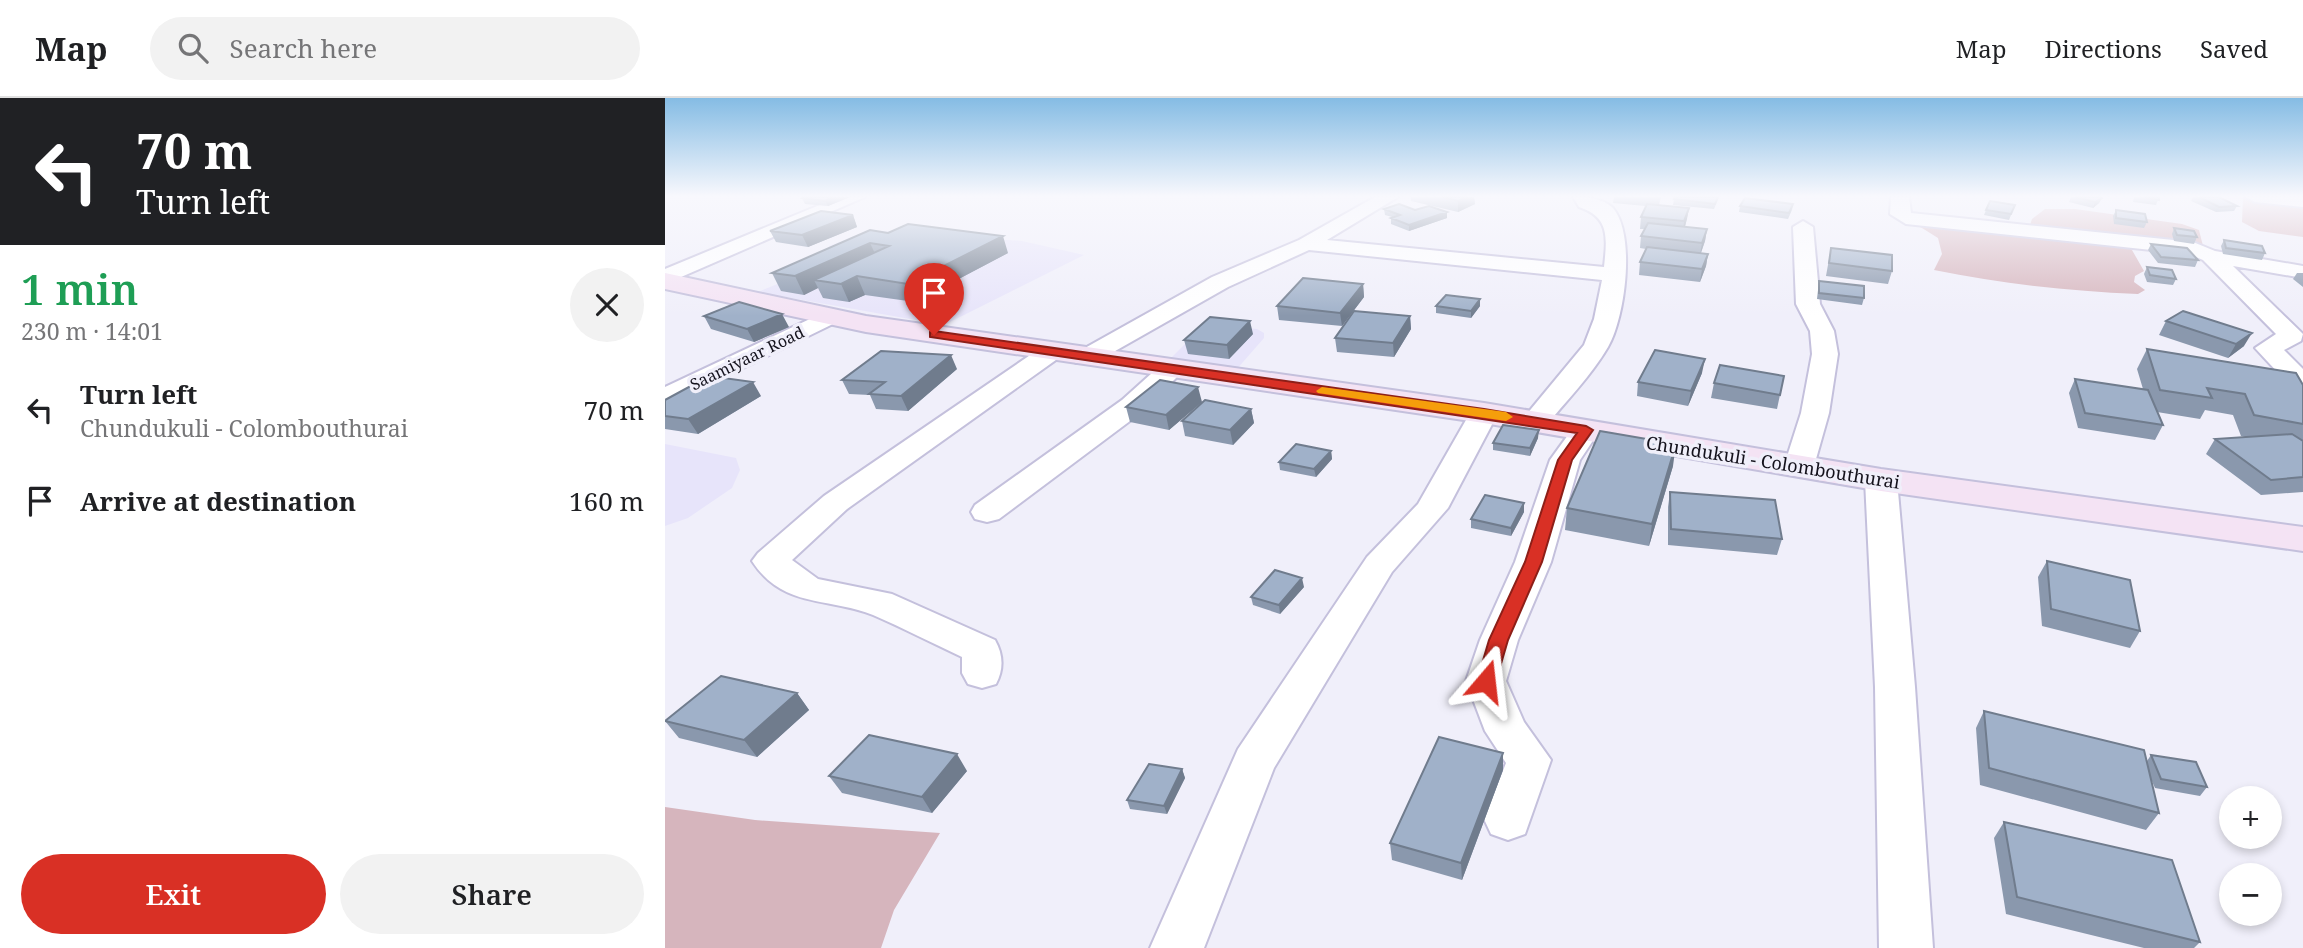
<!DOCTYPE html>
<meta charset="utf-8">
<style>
:root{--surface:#fff;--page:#f2f2f2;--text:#202124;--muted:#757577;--line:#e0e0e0;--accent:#d93025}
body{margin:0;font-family:"Noto Serif",serif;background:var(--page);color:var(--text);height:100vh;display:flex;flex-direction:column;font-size:26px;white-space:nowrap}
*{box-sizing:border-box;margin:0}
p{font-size:23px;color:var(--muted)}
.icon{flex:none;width:38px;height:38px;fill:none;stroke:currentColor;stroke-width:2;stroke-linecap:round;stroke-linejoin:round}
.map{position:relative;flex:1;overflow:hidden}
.details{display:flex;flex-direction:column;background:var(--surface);width:665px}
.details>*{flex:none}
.banner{background:#202124;color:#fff;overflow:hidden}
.tools{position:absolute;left:1554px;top:688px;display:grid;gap:14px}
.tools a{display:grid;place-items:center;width:63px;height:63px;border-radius:50%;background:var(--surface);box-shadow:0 4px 10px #0003;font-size:35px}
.pin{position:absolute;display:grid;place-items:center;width:60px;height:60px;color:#fff;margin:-72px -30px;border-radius:50% 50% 50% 0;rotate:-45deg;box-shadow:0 0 7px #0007}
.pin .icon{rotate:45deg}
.me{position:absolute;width:77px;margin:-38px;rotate:17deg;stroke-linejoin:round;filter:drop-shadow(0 0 5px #0008)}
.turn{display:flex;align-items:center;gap:24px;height:147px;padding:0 21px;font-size:32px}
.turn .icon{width:91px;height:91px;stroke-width:2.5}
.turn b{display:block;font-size:49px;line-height:60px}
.round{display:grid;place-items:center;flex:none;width:74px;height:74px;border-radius:37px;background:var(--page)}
.summary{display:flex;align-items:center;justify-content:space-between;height:119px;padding:0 21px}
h1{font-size:42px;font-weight:600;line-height:52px;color:#1e9e55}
.primary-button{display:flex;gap:14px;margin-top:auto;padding:14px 21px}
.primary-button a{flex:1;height:80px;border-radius:42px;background:var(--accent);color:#fff;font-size:28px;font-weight:600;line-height:80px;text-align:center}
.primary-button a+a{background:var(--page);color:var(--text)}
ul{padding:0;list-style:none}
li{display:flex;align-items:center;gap:21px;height:91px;padding:0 21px}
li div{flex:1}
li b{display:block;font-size:26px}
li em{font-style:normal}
header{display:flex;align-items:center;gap:42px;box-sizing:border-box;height:98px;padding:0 35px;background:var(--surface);border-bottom:2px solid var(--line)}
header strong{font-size:33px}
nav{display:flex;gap:38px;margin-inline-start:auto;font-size:24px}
.search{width:490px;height:63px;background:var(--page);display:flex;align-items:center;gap:18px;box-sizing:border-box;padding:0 24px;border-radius:38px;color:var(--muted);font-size:26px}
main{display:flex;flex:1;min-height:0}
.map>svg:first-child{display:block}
.built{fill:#e7e4fa}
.green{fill:#d6b5bd}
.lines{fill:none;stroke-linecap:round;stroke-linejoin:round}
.street-casing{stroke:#c4c0dc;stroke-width:4}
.secondary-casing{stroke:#c4c0dc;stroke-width:4}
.street{fill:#fff;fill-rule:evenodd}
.secondary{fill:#f4e3f4;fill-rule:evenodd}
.wall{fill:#8a98ad}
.shaded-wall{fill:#707c8d}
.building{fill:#a0b1c9;stroke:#707c8d;stroke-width:2}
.route{fill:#d93025;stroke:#8d1f18;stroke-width:2}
.slow{fill:#f59e0b}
.labels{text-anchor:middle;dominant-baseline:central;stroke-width:7;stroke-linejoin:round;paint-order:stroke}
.far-street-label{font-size:16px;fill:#14121c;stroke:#f0effa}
.street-label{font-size:18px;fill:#14121c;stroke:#f0effa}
</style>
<header>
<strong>Map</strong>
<div class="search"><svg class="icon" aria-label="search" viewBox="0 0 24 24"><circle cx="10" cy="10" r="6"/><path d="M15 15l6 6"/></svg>Search here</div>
<nav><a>Map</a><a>Directions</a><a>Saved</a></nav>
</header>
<main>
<section class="details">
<div class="banner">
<div class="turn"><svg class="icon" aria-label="left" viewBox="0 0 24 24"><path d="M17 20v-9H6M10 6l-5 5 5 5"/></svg><div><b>70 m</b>Turn left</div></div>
</div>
<div class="summary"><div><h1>1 min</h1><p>230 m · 14:01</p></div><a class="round"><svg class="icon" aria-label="close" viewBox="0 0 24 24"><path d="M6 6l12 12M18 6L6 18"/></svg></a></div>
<ul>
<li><svg class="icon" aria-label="left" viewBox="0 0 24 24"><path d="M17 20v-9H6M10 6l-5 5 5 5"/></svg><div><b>Turn left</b><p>Chundukuli - Colombouthurai</p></div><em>70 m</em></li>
<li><svg class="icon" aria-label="arrive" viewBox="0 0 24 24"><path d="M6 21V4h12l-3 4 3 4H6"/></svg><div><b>Arrive at destination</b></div><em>160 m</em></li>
</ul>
<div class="primary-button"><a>Exit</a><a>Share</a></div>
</section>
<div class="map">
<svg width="1638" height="850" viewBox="0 0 1638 850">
<rect width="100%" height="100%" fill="#f0effa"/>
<path class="built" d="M 204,132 L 357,143 L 419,157 L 279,227 L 93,194 L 152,170 L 164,148 Z
M 569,229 L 592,231 L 599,235 L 599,240 L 564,280 L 496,270 L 530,236 Z
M 0,346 L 71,360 L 75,372 L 67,390 L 23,420 L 0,428 Z"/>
<path class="green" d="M 1578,99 L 1638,104 L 1638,139 L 1594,133 L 1577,124 Z
M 1380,111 L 1410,111 L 1517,126 L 1534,132 L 1538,148 L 1528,150 L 1463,145 L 1479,173 L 1470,178 L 1469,184 L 1480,192 L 1473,196 C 1404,193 1337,186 1269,172 L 1277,156 L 1273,140 L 1241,120 L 1370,133 L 1365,127 L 1367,121 Z
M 0,709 L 90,722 L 275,735 L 229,812 L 216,850 L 0,850 Z"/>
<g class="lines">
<defs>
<path id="street" d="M 174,99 L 200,99 L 0,186 L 0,171 Z
M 710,99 L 733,99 L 662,142 L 939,169 C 942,140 945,119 914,109 L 908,99 C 921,99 938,100 948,110 C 971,137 960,220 943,249 C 926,278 901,303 880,329 L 870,332 L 860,329 L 856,323 L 919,247 L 929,221 L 937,182 L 644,152 L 563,189 L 429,265 L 411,265 L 407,260 L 411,255 L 547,179 L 634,142 Z
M 1226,99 L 1244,99 L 1246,115 L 1528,144 L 1550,153 L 1638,168 L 1638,180 L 1568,168 L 1638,236 L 1636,243 L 1619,252 L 1638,271 L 1638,294 L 1629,292 L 1590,250 L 1611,236 L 1538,162 L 1524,156 L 1241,126 L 1225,116 Z
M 1581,99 L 1638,99 L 1638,109 L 1590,104 Z
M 1138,123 L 1148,129 L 1155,206 L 1169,233 L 1173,256 L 1164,315 L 1149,368 L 1145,374 L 1134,377 L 1123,374 L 1119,368 L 1136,315 L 1147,256 L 1145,233 L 1131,206 L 1128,129 Z
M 164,212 L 172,214 L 176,219 L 172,224 L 0,308 L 0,289 Z
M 386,246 L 395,249 L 399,254 L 395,259 L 182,411 L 127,462 L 153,481 L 227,496 L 330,542 C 338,556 339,571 331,586 L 317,590 L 303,586 L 297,575 L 297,559 C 267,545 238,530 208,517 C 164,499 118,511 87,463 L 93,455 L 159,398 L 377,249 Z
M 506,264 L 515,266 L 519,272 L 477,314 L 334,421 L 322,424 L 310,421 L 306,414 L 310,407 L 457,302 L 497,266 Z
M 819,307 L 829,309 L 833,315 L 783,410 L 727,474 L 609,670 L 539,850 L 485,850 L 573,651 L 702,459 L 753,406 L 805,315 L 809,309 Z
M 921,323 L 931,326 L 935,332 L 915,362 L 886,464 L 853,542 L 841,583 L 859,624 L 886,662 L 860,736 L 843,742 L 826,736 L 819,721 L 841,665 L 820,633 L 801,583 L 815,542 L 850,464 L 885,362 L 911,326 Z
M 1216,373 L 1227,375 L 1232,382 L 1250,589 L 1268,850 L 1214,850 L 1210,589 L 1200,382 L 1205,375 Z"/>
<path id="secondary" d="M 0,175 L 201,218 L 819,305 L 1216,371 L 1638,429 L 1638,453 L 1216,393 L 819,325 L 201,234 L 0,191 Z"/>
</defs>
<use href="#street" class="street-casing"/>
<use href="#secondary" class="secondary-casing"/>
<use href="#street" class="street"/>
<use href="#secondary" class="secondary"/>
</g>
<path class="wall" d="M 185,99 L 163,108 L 140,106 L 137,100 Z
M 746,99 L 809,99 L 810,106 L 793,114 L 746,103 Z
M 949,99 L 996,99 L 994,107 L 1024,110 L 1020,129 L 1042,131 L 1040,143 L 1036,155 L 1043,156 L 1041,168 L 1035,184 L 974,177 L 975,164 L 981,151 L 975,150 L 976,138 L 980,131 L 975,131 L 976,119 L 981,108 L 948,105 Z
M 1054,99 L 1049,111 L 1008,107 L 1009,101 Z
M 1406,99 L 1437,100 L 1434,105 L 1428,110 L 1404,104 Z
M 1469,99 L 1494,99 L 1491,107 L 1468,104 Z
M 1528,99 L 1554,99 L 1572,108 L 1569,113 L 1551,114 L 1526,103 Z
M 1128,106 L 1127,112 L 1123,121 L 1074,114 L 1075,108 Z
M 1350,107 L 1344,122 L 1319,117 L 1321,112 Z
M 719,111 L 750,112 L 782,120 L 744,133 L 726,126 L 726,120 L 727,119 L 720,117 Z
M 1451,112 L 1482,124 L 1479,130 L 1449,126 L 1448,118 Z
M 188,117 L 192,129 L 143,149 L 111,144 L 105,133 Z
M 1509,130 L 1532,139 L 1529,146 L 1509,143 L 1507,136 Z
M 205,132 L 343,155 L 250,204 L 200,197 L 184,204 L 158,200 L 153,190 L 139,197 L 116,193 L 107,175 Z
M 1559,142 L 1600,155 L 1597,162 L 1558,156 L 1556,148 Z
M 1486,146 L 1533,162 L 1530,169 L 1493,165 L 1483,152 Z
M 1166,150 L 1227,173 L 1223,186 L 1161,178 Z
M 1482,169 L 1511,181 L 1508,187 L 1482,184 L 1479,176 Z
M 1632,175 L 1638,175 L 1638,189 L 1628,181 Z
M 1154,183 L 1199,200 L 1197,207 L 1152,201 Z
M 698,186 L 699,199 L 677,228 L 614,222 L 612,208 Z
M 771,208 L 815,208 L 806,220 L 771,215 Z
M 39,218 L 124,229 L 89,244 L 46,231 Z
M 745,218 L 746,231 L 729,259 L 672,254 L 670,240 Z
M 1501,223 L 1579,248 L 1563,260 L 1494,237 Z
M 588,236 L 564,261 L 523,256 L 519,242 Z
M 1482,251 L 1638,287 L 1638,394 L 1596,397 L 1541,356 L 1550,341 L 1581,339 L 1576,338 L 1568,317 L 1540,312 L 1535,321 L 1492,314 L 1498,327 L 1490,342 L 1413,330 L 1404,295 L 1410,281 L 1478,291 L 1472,271 Z
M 292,271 L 243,313 L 211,311 L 205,297 L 184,296 L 177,282 Z
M 1037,275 L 1023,308 L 972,298 L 973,284 Z
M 1119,278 L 1112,311 L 1046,300 L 1049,285 Z
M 96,298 L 33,336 L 0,331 L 0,302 Z
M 537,304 L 504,332 L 465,324 L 461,309 Z
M 586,311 L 589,325 L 568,347 L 520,338 L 517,323 Z
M 873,340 L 865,358 L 828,352 L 828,345 Z
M 666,353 L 667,361 L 651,379 L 615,372 L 614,364 Z
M 1008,368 L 984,448 L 900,432 L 902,410 Z
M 1005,394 L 1117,441 L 1112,457 L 1003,447 L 1003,409 Z
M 859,405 L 859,414 L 846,438 L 806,430 L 806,421 Z
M 1382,463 L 1475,533 L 1465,550 L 1377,528 L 1373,479 Z
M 639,489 L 615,516 L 588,507 L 586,499 Z
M 132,595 L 144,612 L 92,659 L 14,640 L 0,623 Z
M 1319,613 L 1482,663 L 1486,657 L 1542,689 L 1535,698 L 1490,690 L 1486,681 L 1494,715 L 1481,732 L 1315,687 L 1311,630 Z
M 517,671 L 520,680 L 502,716 L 465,711 L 462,702 Z
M 838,672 L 797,782 L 727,762 L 725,745 Z
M 302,673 L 267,715 L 177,695 L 164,678 Z
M 1339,724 L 1535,844 L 1529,850 L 1479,850 L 1341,816 L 1329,740 Z"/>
<path class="shaded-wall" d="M 168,99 L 185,99 L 163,108 L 160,103 Z
M 800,99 L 809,99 L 810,106 L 793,114 L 793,103 Z
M 1437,100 L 1434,105 L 1428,110 L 1430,104 Z
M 1024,110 L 1022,121 L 1018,135 L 1019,123 Z
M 782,114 L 782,120 L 744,133 L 744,127 Z
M 188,117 L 192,129 L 143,149 L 137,137 Z
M 1042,131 L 1040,143 L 1035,157 L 1037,145 Z
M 338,138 L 343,155 L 250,204 L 243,186 Z
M 205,145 L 213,162 L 149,182 L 153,190 L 139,197 L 130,178 Z
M 1043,156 L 1041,168 L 1035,184 L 1037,171 Z
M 192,178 L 200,197 L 184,204 L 176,186 Z
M 698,186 L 699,199 L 677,228 L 675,215 Z
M 815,201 L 815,208 L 806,220 L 806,213 Z
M 117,216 L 124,229 L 89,244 L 82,231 Z
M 745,218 L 746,231 L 729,259 L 728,245 Z
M 585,223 L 588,236 L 564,261 L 562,247 Z
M 1587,235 L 1579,248 L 1563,260 L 1571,246 Z
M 286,257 L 292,271 L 243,313 L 236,298 Z
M 1040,261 L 1037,275 L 1023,308 L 1026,293 Z
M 88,284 L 96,298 L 33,336 L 23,321 Z
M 533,289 L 537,304 L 504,332 L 501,317 Z
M 586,311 L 589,325 L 568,347 L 565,332 Z
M 874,332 L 873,340 L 865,358 L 865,350 Z
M 1011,346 L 1008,368 L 984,448 L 987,426 Z
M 666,353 L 667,361 L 651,379 L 649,371 Z
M 859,405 L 859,414 L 846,438 L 846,430 Z
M 637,480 L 639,489 L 615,516 L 614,507 Z
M 132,595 L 144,612 L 92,659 L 79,642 Z
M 838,655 L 838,672 L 797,782 L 796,765 Z
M 292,656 L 302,673 L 267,715 L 257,699 Z
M 517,671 L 520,680 L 502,716 L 499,708 Z"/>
<path class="building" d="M 138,99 L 168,99 L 160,103 L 137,100 Z
M 778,99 L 800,99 L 793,103 Z
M 1010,99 L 1053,99 L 1050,106 L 1009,101 Z
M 1410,99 L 1436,99 L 1437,100 L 1430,104 Z
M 1480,99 L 1494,99 L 1494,102 Z
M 1534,99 L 1554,99 L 1572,108 L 1554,109 Z
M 1080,100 L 1128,106 L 1124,115 L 1075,108 Z
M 1325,103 L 1350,107 L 1346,116 L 1321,112 Z
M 734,106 L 750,112 L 764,108 L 782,114 L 744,127 L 726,120 L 735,117 L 719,111 Z
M 982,106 L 1024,110 L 1019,123 L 976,119 Z
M 1451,112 L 1480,116 L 1482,124 L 1451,120 Z
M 156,113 L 188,117 L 137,137 L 105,133 Z
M 983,125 L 1042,131 L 1037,145 L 976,138 Z
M 243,126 L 338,138 L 243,186 L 192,178 L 176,186 L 149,182 L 224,148 L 205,145 L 130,178 L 107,175 L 205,132 L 223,135 Z
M 1509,130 L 1529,133 L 1532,139 L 1512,137 Z
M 1559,142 L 1597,148 L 1600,155 L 1561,150 Z
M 1486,146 L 1522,150 L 1533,162 L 1496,159 Z
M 982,149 L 1043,156 L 1037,171 L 975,164 Z
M 1166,150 L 1227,157 L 1227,173 L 1164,165 Z
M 1482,169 L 1507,172 L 1511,181 L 1485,177 Z
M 638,180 L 698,186 L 675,215 L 612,208 Z
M 1154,183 L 1199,188 L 1199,200 L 1154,195 Z
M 781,197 L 815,201 L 806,213 L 771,208 Z
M 74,204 L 117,216 L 82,231 L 39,218 Z
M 689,213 L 745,218 L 728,245 L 670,240 Z
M 1518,213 L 1587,235 L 1571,246 L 1501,223 Z
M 545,219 L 585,223 L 562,247 L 519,242 Z
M 1482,251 L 1631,275 L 1638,287 L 1638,326 L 1589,317 L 1580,296 L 1542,290 L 1547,300 L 1495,292 Z
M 990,252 L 1040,261 L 1026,293 L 973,284 Z
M 216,253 L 286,257 L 236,298 L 204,296 L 220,284 L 177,282 Z
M 1055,267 L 1119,278 L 1115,297 L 1049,285 Z
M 44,278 L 88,284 L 23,321 L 0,318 L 0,302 Z
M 1410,281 L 1483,292 L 1498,327 L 1420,315 Z
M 495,282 L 533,289 L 501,317 L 461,309 Z
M 540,302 L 586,311 L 565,332 L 517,323 Z
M 838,327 L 874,332 L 865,350 L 828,345 Z
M 935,333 L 1011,346 L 987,426 L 902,410 Z
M 1627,336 L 1638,343 L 1638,379 L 1606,382 L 1550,341 Z
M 631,346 L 666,353 L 649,371 L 614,364 Z
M 1005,394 L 1110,402 L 1117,441 L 1006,431 Z
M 820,397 L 859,405 L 846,430 L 806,421 Z
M 1382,463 L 1465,482 L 1475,533 L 1386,511 Z
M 610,472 L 637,480 L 614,507 L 586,499 Z
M 56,578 L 132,595 L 79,642 L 0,623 Z
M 1319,613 L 1479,652 L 1494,715 L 1324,670 Z
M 204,637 L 292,656 L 257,699 L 164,678 Z
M 774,639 L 838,655 L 796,765 L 725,745 Z
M 1486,657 L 1531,664 L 1542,689 L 1496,681 Z
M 484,666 L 517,671 L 499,708 L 462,702 Z
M 1339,724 L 1507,762 L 1535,844 L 1352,799 Z"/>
<linearGradient id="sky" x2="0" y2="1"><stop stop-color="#85bce4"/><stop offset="0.45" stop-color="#f8f8fd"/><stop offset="1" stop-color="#f8f8fd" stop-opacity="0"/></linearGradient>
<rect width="1638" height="218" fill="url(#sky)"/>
<path class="route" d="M 269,233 L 819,311 L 921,328 L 928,332 L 907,362 L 877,464 L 843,542 L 831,583 L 821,590 L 812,583 L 824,542 L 860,464 L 893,362 L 912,335 L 265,239 L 265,234 Z"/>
<path class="slow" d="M 657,289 L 841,314 L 848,319 L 841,323 L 653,295 L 651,293 Z"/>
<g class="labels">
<g class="far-street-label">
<text transform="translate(82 260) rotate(-26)">Saamiyaar Road</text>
</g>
<g class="street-label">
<text transform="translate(1108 364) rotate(9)">Chundukuli - Colombouthurai</text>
</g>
</g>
</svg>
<div class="tools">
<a>+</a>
<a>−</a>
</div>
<div class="pin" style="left:269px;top:237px;background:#d93025"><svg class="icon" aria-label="arrive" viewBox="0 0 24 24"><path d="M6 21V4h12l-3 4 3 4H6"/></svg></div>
<svg class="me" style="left:821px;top:583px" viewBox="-20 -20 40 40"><path d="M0-17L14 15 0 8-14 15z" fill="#d93025" stroke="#fff" stroke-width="4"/></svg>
</div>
</main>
